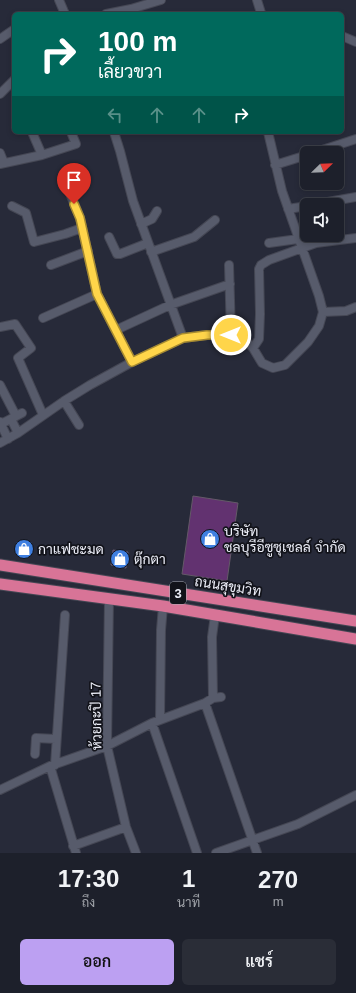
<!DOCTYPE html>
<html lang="th">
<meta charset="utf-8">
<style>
:root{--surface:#1d202b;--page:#2a2d37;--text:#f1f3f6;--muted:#a0a3a9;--line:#3b3e47;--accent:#bca0f2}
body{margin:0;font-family:Arial,Sarabun,sans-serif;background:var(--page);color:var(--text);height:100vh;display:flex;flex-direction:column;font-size:15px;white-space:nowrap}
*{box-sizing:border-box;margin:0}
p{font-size:13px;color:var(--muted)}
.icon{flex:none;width:22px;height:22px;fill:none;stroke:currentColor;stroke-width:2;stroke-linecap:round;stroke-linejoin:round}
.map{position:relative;height:853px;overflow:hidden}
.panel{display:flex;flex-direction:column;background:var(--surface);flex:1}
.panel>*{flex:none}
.banner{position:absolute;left:12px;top:12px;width:332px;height:122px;border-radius:6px;box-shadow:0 2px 6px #0003,0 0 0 1px var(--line);background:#00695c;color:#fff;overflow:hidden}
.needle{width:26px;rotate:67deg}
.fabs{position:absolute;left:300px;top:146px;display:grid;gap:8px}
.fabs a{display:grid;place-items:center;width:44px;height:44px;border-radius:6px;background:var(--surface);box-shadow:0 2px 6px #0003,0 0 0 1px var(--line);font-size:20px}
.pin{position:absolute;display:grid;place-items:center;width:34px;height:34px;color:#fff;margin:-41px -17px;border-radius:50% 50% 50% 0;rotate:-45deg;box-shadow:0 0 4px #0007}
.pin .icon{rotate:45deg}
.me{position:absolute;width:44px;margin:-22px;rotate:270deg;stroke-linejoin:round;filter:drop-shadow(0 0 3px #0008)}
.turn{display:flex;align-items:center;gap:14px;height:84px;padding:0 20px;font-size:18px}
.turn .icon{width:52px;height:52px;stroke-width:2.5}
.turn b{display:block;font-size:28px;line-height:34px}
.lanes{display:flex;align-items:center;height:38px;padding:0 20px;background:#0003;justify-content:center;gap:20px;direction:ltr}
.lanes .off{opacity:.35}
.eta{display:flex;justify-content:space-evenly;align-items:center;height:68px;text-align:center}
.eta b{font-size:24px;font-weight:600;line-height:28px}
.primary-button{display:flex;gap:8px;margin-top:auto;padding:8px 20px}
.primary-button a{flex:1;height:46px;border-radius:6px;background:var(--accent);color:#111;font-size:16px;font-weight:600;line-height:46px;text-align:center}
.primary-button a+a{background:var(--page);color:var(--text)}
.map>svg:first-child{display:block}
.building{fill:#623270;stroke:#645968}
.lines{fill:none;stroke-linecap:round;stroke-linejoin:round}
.minor-casing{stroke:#454754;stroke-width:10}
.highway-casing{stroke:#454754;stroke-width:13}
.minor{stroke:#575b6b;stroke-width:8}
.highway{stroke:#d87497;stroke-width:11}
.route-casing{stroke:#a68a30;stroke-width:10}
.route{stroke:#ffd54a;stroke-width:7}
.labels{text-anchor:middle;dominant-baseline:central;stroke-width:3.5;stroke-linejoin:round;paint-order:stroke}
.shield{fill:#12131a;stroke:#abadb6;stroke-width:1}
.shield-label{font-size:13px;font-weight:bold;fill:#edeff9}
.poi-label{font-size:14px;fill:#edeff9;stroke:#12131a;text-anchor:start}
.street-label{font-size:14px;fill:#edeff9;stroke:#12131a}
</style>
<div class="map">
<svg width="356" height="853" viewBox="0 0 356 853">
<rect width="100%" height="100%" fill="#272a39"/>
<path class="building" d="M 193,496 L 238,503 L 227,581 L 182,574 Z
M 113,550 L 128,552 L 126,568 L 111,565 Z"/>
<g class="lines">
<defs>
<path id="minor" d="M 59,0 L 65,14
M 257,0 L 261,13
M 106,14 L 131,9 L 161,0
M 342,36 L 356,42
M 0,39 L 13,30
M 0,94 L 14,80
M 32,132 L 42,155
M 114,132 L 120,151 L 133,201 L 183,338
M 0,153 L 4,163
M 313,153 L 356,139
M 0,164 L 42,155 L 76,144 L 71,132
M 275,165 L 307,155
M 63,176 L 80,218 L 97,294 L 132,362
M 311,205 L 356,197
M 12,206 L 26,213 L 34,242 L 65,234 L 82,228
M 288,209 L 307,206
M 141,224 L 152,219 L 157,211
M 109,237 L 117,254 L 120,254 L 148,243
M 269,243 L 298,239
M 151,252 L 194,237 L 215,220
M 51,265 L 88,251
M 229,265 L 231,335
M 323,312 L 346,311 L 356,307
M 43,318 L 97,294
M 0,327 L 15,324 L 31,348 L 18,358 L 43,415
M 116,330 L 170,305 L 230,284
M 253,348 L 259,339 L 260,314 L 259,269 L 261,265 L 269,260 L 316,243 L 356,238
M 0,385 L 16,416
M 64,401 L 79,425
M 11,419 L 18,433
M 0,422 L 8,439
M 1,424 L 22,413
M 0,443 L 18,433 L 64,401 L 90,385 L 132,362 L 183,338 L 207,335 L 231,335 L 243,338 L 253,348 L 262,363 L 273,368 L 285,365 L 308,342 L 319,326 L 323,312 L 319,296 L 282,191 L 268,132
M 109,598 L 107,746 L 126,827 L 136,853
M 213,698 L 212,637 L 215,615
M 205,703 L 257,853
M 160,719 L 161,630 L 163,606
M 152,723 L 197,853
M 35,754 L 36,738 L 56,739
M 55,765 L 65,615
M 50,766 L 76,853
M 0,790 L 50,766 L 107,746 L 152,723 L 205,703 L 213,698 L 221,697
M 73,846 L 126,827
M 216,853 L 298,824 L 356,795"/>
<path id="highway" d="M 0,565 L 356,621
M 0,584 L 163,606 L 356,639"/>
</defs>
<use href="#minor" class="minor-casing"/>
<use href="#highway" class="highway-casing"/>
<use href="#minor" class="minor"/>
<use href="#highway" class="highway"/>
</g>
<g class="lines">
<defs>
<path id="route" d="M 74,204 L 80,218 L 97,294 L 132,362 L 183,338 L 207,335 L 231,335"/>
</defs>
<use href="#route" class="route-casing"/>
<use href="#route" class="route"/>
</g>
<defs>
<symbol id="shop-disc" viewBox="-11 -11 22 22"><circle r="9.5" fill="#3f7fe0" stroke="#12131a"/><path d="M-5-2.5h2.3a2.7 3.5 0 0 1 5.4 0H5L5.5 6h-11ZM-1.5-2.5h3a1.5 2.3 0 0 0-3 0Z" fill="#fff"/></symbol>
</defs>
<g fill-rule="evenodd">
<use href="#shop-disc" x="199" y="528" width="22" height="22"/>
<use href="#shop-disc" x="13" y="538" width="22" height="22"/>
<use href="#shop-disc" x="109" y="548" width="22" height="22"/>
</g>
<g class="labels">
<rect class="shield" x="170" y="582" width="16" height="22" rx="3"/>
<g class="shield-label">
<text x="178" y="593">3</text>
</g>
<g class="poi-label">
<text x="224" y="531">บริษัท<tspan x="224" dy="16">ชลบุรีอีซูซุเชลล์ จำกัด</tspan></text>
<text x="38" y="549">กาแฟชะมด</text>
<text x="134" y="559">ตุ๊กตา</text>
</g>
<g class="street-label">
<text transform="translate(228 586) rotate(9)">ถนนสุขุมวิท</text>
<text transform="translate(96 716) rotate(-91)">ห้วยกะปิ 17</text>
</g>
</g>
</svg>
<div class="fabs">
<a><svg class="needle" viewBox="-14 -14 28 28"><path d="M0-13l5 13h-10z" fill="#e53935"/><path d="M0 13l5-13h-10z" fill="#a0a3a9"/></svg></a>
<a><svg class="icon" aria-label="sound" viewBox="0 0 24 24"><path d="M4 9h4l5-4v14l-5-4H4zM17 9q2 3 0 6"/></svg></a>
</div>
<div class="pin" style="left:74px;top:204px;background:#d93025"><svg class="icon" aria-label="arrive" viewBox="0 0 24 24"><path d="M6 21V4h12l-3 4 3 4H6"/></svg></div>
<svg class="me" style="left:231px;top:335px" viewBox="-20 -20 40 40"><circle r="17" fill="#ffd54a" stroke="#fff" stroke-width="3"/><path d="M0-11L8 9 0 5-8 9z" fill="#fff"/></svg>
<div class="banner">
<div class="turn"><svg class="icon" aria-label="right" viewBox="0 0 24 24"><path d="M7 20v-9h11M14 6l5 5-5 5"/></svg><div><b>100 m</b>เลี้ยวขวา</div></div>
<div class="lanes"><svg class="icon off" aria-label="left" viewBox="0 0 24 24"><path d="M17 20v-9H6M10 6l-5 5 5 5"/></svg><svg class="icon off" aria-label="ahead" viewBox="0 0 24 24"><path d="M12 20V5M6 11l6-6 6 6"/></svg><svg class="icon off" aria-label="ahead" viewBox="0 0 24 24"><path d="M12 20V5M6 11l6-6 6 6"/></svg><svg class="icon" aria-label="right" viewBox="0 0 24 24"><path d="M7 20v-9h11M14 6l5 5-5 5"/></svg></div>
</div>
</div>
<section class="panel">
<div class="eta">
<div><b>17:30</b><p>ถึง</p></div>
<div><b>1</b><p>นาที</p></div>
<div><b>270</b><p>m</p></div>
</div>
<div class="primary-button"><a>ออก</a><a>แชร์</a></div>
</section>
